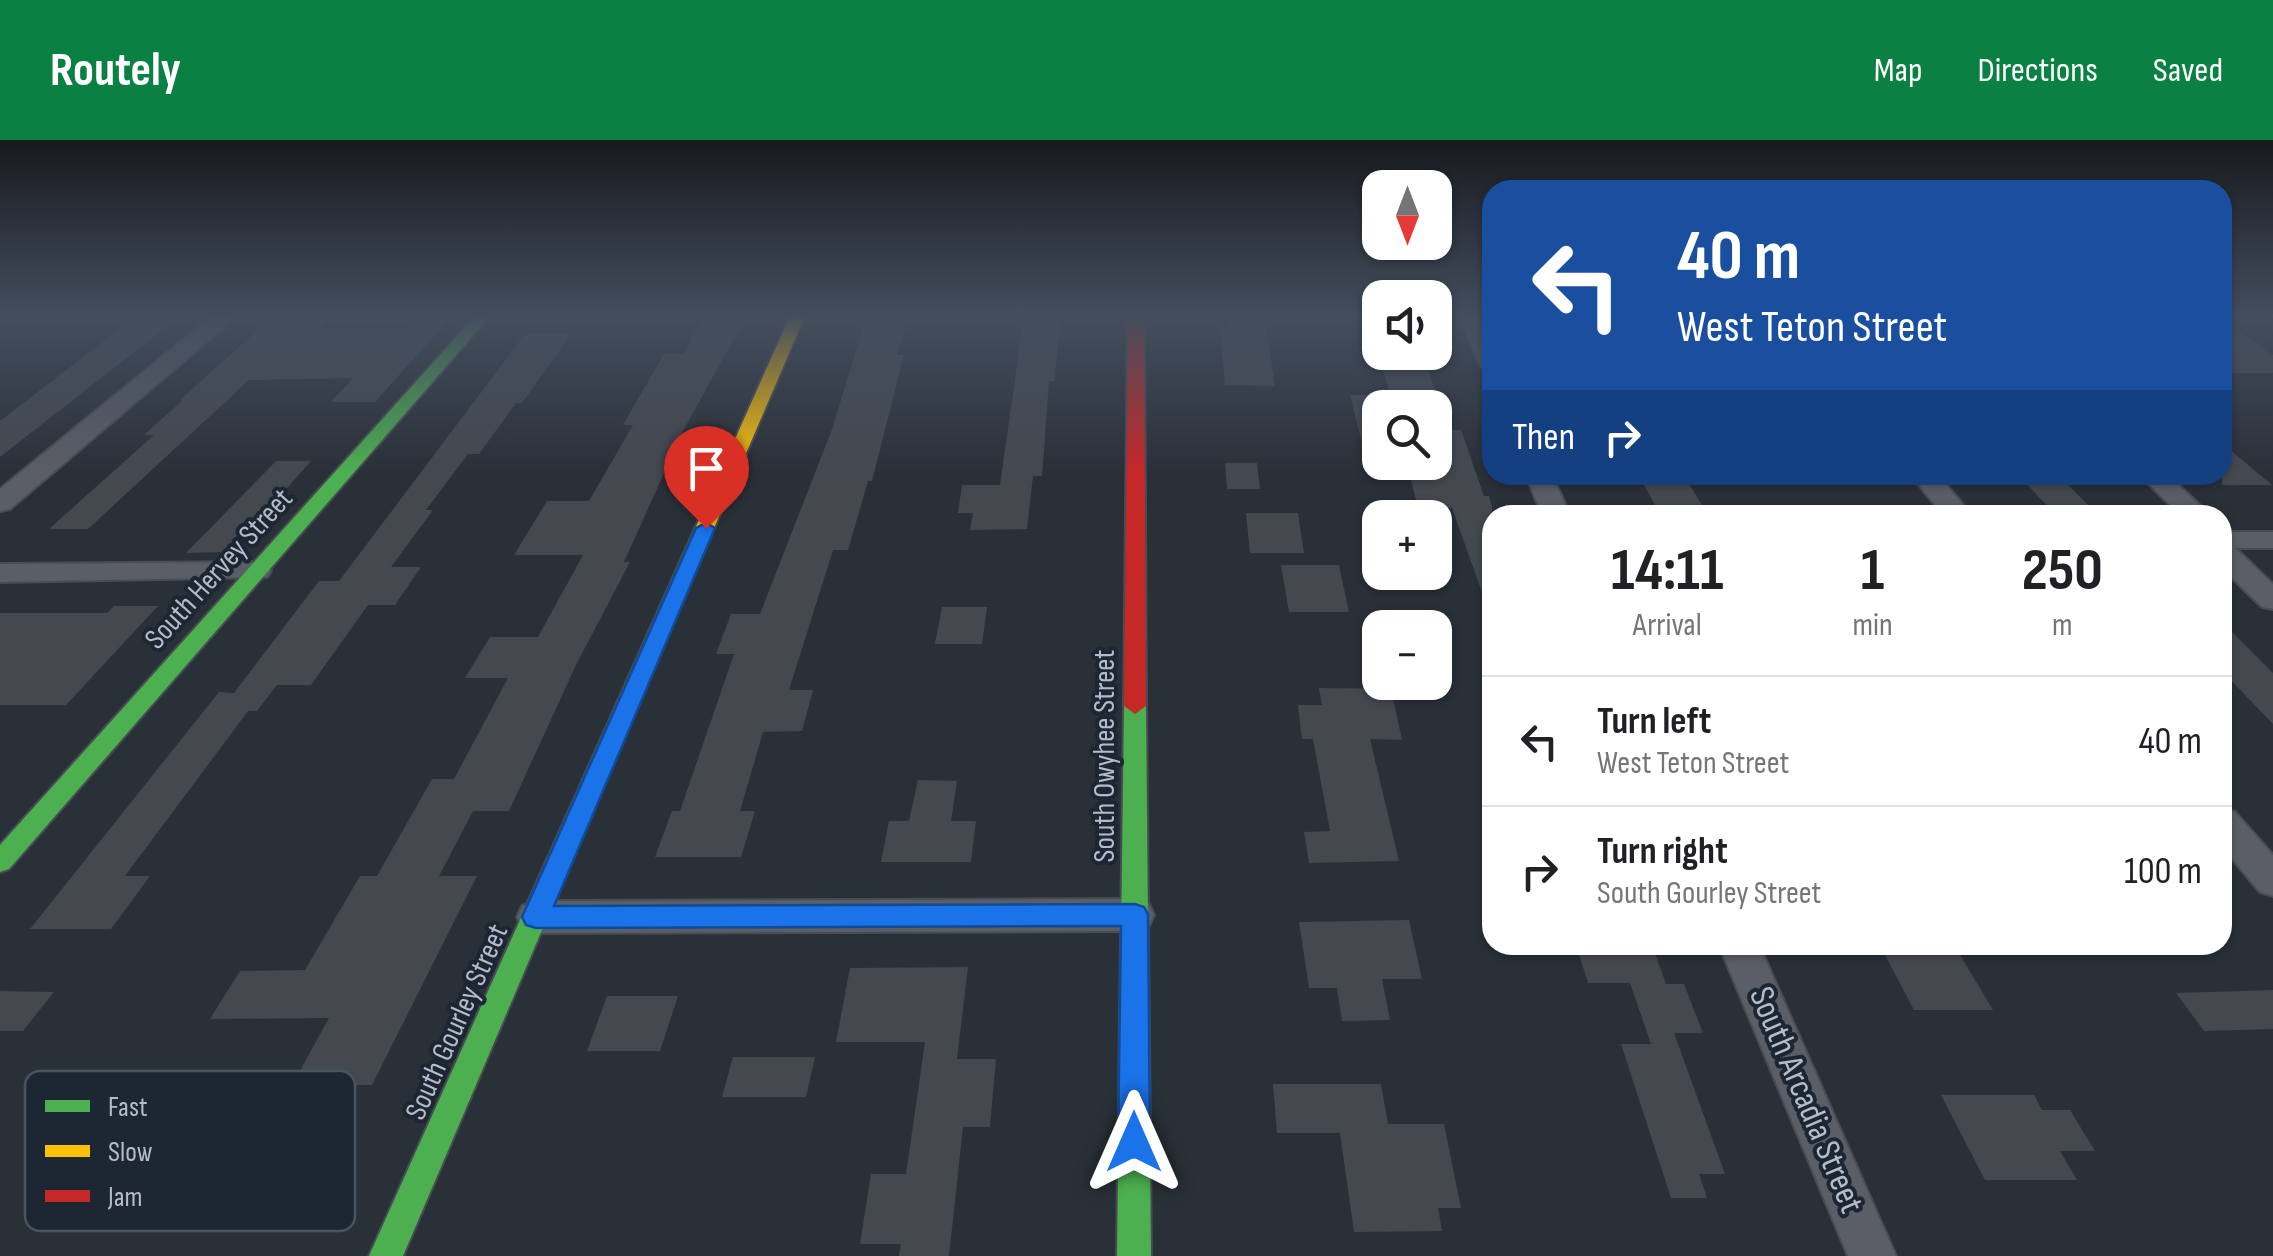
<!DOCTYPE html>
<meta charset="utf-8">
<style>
:root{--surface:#fff;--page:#f6f6f6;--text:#202124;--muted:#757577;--line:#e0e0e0;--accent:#0b8043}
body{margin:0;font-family:"Sofia Sans Condensed",sans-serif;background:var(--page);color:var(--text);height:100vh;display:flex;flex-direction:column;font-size:38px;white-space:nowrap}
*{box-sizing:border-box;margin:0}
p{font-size:32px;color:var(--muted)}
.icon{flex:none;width:55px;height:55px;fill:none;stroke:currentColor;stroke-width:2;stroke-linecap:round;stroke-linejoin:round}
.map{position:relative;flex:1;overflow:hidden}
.panel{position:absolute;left:1482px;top:365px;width:750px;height:450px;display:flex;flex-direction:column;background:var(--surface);border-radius:30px;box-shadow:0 2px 8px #0004}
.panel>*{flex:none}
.guide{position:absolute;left:1482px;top:40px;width:750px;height:305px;border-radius:30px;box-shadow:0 2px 8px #0004;background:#1a4fa0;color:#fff;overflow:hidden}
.needle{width:65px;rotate:180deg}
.buttons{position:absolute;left:1362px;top:30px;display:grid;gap:20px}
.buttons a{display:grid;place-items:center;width:90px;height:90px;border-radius:20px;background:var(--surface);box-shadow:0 2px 8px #0004;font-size:50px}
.pin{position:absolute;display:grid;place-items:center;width:85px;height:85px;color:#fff;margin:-102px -42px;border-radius:50% 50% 50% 0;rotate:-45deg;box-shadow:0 0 10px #0007}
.pin .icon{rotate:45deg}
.me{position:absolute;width:110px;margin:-55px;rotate:0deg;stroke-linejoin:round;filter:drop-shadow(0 0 8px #0008)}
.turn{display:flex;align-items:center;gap:35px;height:210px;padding:0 30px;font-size:45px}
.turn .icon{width:130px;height:130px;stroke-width:2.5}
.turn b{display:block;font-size:70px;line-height:85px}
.then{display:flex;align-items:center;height:95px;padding:0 30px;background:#0003;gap:20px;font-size:38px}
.eta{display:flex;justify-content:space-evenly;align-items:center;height:170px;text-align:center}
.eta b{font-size:60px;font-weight:700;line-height:70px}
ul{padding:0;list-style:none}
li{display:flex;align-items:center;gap:30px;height:130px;padding:0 30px;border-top:2px solid var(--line)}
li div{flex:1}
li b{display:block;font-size:38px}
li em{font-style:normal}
header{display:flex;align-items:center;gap:60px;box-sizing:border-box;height:140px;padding:0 50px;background:var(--accent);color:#fff}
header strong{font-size:48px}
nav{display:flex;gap:55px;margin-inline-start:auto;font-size:35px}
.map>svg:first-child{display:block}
.building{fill:#444950}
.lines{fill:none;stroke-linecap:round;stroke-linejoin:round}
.street-casing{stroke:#484c53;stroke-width:4}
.fast-casing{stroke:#484c53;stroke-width:4}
.slow-casing{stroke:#484c53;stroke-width:4}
.jam-casing{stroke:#484c53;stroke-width:4}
.street{fill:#5a5e66;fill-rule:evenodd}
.fast{fill:#4caf50;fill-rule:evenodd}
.slow{fill:#ffc107;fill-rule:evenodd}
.jam{fill:#c62828;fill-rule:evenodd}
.route{fill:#1a73e8;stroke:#114b97;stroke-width:2.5}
.labels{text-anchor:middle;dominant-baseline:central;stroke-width:8;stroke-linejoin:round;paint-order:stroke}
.street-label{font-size:30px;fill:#b4bcc9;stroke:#1d2633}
.near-street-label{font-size:35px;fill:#b4bcc9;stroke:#1d2633}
.key{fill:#1d2633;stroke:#4a5360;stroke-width:2.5}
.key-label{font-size:28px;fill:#b4bcc9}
</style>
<header>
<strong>Routely</strong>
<nav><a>Map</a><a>Directions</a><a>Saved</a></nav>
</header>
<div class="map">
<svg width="2273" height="1116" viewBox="0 0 2273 1116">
<rect width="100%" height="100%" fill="#2a3038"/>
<path class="building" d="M 274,176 L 333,176 L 321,188 L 407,188 L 418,176 L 452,176 L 375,262 L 331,262 L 353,238 L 249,240 L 88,389 L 49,389 L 154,295 L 144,295 L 183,260 L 180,260 Z
M 867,176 L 908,176 L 897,215 L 904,215 L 872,341 L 868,341 L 848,410 L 833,410 L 789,550 L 813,550 L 802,591 L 763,592 L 740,671 L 755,671 L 741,717 L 655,717 L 672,671 L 680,671 L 734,514 L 716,514 L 731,474 L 760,474 L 831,292 Z
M 1024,176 L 1061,178 L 1054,241 L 1049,241 L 1042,336 L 1033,336 L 1027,389 L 970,390 L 973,373 L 958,373 L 962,345 L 1000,345 Z
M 1228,176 L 1264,176 L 1275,246 L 1225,245 L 1220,186 L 1229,186 Z
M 704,177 L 746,177 L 683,291 L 624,422 L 630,422 L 576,525 L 509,671 L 473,671 L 439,736 L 477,736 L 372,945 L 292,945 L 329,878 L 210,879 L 240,831 L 305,830 L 360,736 L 377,736 L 432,639 L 454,639 L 508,538 L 465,538 L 490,497 L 538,497 L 583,415 L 514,415 L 547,361 L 589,361 L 633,285 L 623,285 L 664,214 L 683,214 Z
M 2222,180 L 2273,215 L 2273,233 L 2222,233 Z
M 126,184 L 170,184 L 0,317 L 0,281 Z
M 525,194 L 571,194 L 522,263 L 516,263 L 479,314 L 468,314 L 426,370 L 433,370 L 391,427 L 421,427 L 395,465 L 368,465 L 311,545 L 277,545 L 257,571 L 248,571 L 125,736 L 150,736 L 111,789 L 30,789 L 219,552 L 234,553 L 319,441 L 339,441 Z
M 1378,212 L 1422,212 L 1441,268 L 1394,268 Z
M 1350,255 L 1380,255 L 1380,334 L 1370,335 Z
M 1435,290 L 1461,290 L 1484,356 L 1489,356 L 1492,367 L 1492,472 L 1489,472 L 1452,368 L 1418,367 L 1406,322 L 1435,322 Z
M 2222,303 L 2272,345 L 2222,345 Z
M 276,321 L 311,321 L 231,412 L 186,413 Z
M 1225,323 L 1257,323 L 1260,349 L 1227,349 Z
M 2018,335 L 2058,335 L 2096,373 L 2054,373 Z
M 1686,339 L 1705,370 L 1658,370 L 1641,340 Z
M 1246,373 L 1298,373 L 1304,413 L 1250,413 Z
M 1281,425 L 1339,425 L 1349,472 L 1289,472 Z
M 114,466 L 158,466 L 66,565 L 0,565 L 0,473 L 107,473 Z
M 942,467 L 987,467 L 982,504 L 935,504 Z
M 2222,482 L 2273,533 L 2273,584 L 2222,531 Z
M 1319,548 L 1391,549 L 1402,600 L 1370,599 L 1399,721 L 1309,723 L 1304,692 L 1330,691 L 1313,599 L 1302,599 L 1298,565 L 1322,565 Z
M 918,640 L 957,641 L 951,681 L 976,681 L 971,722 L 881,722 L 889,681 L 909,681 Z
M 1409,780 L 1422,839 L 1382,839 L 1390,880 L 1342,881 L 1337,848 L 1309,848 L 1299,782 Z
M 1576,805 L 1652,805 L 1666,844 L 1684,844 L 1703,893 L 1674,893 L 1725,1034 L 1699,1034 L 1707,1058 L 1671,1058 L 1621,904 L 1651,904 L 1630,843 L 1588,843 Z
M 1884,813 L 1959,813 L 1993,870 L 1914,870 Z
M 968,827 L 957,919 L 996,919 L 990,987 L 963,987 L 949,1116 L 899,1116 L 901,1104 L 860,1104 L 871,1034 L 906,1034 L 925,902 L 836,902 L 850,828 Z
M 2273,850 L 2273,889 L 2204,891 L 2176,853 Z
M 0,851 L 54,852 L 23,891 L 0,891 Z
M 607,856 L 678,856 L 660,911 L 587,911 Z
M 733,917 L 815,917 L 806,957 L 722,957 Z
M 1273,944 L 1381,944 L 1388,984 L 1444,984 L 1461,1068 L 1438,1068 L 1442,1091 L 1354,1092 L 1340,993 L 1277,993 Z
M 1941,955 L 2034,955 L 2042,970 L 2070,970 L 2095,1011 L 2060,1011 L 2077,1040 L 1985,1040 Z"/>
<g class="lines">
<defs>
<path id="street" d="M 212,176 L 237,176 L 10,369 L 0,371 L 0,349 Z
M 1460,176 L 1482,176 L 1492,201 L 1492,233 L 1480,226 Z
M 1526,335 L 1552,335 L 1570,375 L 1542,375 Z
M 1911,335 L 1938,335 L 1972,375 L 1943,375 Z
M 2140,335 L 2168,335 L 2210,375 L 2180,375 Z
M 2222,392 L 2273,392 L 2273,408 L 2235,408 L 2273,444 L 2273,469 L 2262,467 L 2222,428 Z
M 257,422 L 267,425 L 271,431 L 267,437 L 0,442 L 0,424 Z
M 2222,669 L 2235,672 L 2273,715 L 2273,756 L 2260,752 L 2222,707 Z
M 1135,759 L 1149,764 L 1154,775 L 1149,786 L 1135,791 L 536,793 L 522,788 L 517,777 L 522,766 L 536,761 Z
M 1719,805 L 1759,805 L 1896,1116 L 1848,1116 Z"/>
<path id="fast" d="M 475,176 L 490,176 L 9,729 L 0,732 L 0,705 Z
M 1135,558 L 1146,566 L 1151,1116 L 1117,1116 L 1124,566 Z
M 576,673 L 585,675 L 588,682 L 403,1116 L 369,1116 L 564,682 L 567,675 Z"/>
<path id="slow" d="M 790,176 L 805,176 L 588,682 L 585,689 L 567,689 L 564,682 Z"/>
<path id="jam" d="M 1128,176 L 1144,176 L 1146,566 L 1135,574 L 1124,566 Z"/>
</defs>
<use href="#street" class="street-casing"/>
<use href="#fast" class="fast-casing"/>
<use href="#slow" class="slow-casing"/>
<use href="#jam" class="jam-casing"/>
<use href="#street" class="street"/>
<use href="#fast" class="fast"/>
<use href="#slow" class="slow"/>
<use href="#jam" class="jam"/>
</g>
<linearGradient id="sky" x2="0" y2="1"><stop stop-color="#171a1f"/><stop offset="0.53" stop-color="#444e5e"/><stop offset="1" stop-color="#444e5e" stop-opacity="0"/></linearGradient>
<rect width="2273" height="333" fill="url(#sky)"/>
<path class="route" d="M 706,383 L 715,388 L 554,766 L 1135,764 L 1144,767 L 1148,774 L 1150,1002 L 1145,1013 L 1134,1017 L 1123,1013 L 1118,1002 L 1121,786 L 536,788 L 526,785 L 522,777 L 696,388 Z"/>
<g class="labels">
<g class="street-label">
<text transform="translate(219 429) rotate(-48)">South Hervey Street</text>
<text transform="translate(1105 616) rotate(-90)">South Owyhee Street</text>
<text transform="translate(457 882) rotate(-66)">South Gourley Street</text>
</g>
<g class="near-street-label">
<text transform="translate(1806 960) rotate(67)">South Arcadia Street</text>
</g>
</g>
<rect x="25" y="931" width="330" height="160" rx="15" class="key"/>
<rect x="45" y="960" width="45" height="12" fill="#4caf50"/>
<rect x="45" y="1005" width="45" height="12" fill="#ffc107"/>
<rect x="45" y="1050" width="45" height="12" fill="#c62828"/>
<g class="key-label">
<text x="108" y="976">Fast</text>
<text x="108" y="1021">Slow</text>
<text x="108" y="1066">Jam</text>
</g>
</svg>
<div class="buttons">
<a><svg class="needle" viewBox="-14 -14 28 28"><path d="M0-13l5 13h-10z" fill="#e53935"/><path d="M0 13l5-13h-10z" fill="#757577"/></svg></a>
<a><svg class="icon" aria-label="sound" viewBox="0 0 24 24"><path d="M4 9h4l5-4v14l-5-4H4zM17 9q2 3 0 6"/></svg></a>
<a><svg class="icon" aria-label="search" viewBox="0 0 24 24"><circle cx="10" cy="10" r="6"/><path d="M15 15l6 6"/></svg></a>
<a>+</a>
<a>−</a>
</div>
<div class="pin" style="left:706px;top:388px;background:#d93025"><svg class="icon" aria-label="arrive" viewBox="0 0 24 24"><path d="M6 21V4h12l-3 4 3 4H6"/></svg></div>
<svg class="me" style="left:1134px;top:1002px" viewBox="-20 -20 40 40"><path d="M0-17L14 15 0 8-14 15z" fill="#1a73e8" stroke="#fff" stroke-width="4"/></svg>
<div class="guide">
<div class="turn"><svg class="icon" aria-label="left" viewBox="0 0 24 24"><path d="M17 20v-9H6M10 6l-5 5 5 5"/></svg><div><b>40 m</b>West Teton Street</div></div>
<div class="then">Then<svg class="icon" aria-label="right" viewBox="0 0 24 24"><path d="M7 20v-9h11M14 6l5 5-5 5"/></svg></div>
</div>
<section class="panel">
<div class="eta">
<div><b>14:11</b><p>Arrival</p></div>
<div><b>1</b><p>min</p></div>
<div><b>250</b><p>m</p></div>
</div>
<ul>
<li><svg class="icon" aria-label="left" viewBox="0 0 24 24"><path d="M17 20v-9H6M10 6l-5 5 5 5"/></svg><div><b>Turn left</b><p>West Teton Street</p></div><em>40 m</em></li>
<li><svg class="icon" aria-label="right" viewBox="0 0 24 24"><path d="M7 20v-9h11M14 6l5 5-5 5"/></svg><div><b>Turn right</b><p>South Gourley Street</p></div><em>100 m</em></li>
</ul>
</section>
</div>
